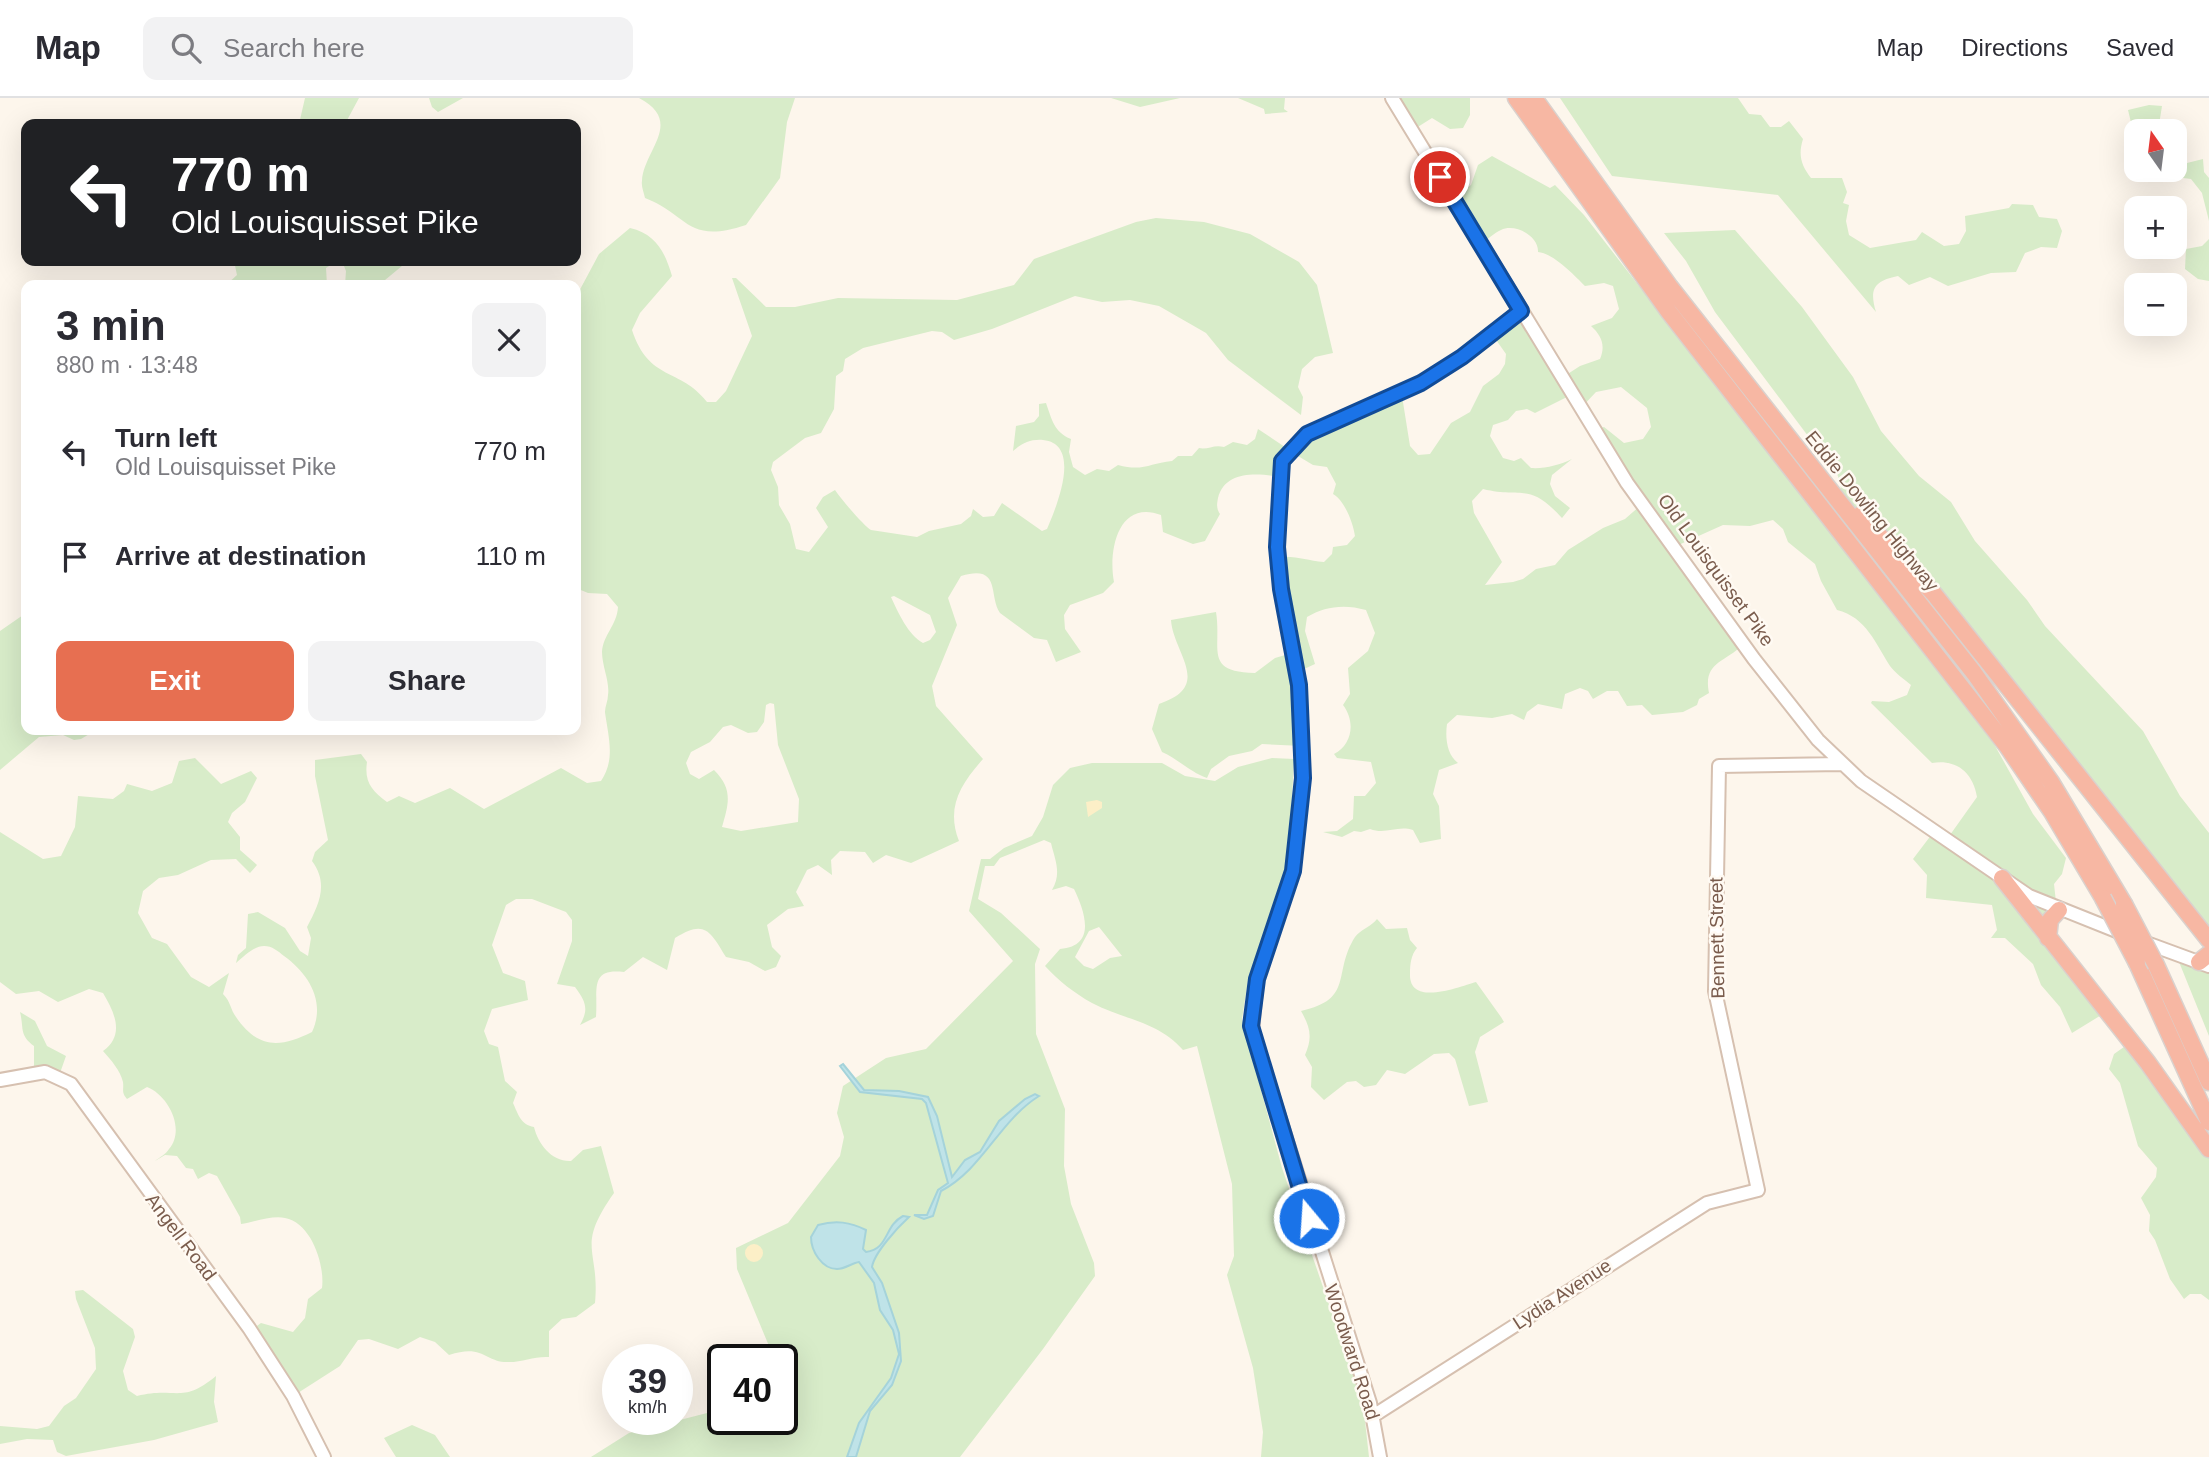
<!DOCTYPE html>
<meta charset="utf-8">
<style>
:root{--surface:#fff;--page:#f2f2f3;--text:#2b2b33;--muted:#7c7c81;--line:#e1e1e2;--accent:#e76f51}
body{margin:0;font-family:Helvetica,sans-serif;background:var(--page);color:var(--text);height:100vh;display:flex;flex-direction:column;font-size:26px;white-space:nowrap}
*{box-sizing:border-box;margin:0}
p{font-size:23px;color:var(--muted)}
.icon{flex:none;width:38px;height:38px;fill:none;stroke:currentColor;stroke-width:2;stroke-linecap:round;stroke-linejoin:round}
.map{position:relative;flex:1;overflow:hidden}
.side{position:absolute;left:21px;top:182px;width:560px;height:455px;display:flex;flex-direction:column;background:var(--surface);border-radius:14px;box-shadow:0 7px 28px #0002}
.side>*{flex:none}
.hud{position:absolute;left:21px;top:21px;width:560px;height:147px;border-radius:14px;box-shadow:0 7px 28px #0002;background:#202124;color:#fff;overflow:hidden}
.needle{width:46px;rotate:346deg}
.tools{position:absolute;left:2124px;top:21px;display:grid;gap:14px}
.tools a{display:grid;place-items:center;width:63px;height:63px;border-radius:14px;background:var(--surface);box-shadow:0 7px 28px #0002;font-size:35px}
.speed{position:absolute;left:602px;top:1246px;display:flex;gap:14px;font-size:35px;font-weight:700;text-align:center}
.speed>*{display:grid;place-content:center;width:91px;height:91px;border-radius:50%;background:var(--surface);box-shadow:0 7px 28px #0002;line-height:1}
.speed small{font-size:18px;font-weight:400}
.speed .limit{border:4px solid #111;border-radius:10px;background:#fff;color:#111}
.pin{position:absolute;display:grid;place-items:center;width:60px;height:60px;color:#fff;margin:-30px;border:4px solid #fff;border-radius:50%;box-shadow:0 2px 7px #0007}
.me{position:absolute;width:77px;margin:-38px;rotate:342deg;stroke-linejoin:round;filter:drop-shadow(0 0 5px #0008)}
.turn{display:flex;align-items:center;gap:24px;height:147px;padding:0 35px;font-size:32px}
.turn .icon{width:91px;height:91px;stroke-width:2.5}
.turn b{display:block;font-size:49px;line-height:60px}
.round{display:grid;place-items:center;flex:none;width:74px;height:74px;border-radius:14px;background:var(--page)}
.overview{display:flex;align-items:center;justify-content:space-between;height:119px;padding:0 35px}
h1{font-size:42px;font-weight:800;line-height:52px}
.action{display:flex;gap:14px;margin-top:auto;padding:14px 35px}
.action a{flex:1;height:80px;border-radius:14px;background:var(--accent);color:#fff;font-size:28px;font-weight:800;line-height:80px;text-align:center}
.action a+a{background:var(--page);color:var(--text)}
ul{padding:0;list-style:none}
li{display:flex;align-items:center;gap:21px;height:105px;padding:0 35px}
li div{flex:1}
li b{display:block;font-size:26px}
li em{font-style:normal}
header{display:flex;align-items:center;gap:42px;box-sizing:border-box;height:98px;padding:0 35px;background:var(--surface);border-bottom:2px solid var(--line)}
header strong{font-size:33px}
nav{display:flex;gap:38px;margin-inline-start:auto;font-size:24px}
.search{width:490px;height:63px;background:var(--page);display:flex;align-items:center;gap:18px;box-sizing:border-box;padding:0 24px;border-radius:14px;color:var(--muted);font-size:26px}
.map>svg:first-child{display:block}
.green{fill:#d8ecc9;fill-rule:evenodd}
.sand{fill:#fcefc7}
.water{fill:#bfe3e8;stroke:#a5d3da;stroke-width:2}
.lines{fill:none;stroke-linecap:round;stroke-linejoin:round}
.secondary-casing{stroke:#d6c0b0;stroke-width:16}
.highway-casing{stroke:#dad1cd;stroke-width:19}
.secondary{stroke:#fff;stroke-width:12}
.highway{stroke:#f7b7a3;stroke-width:16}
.highway-bridge-casing{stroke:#dad1cd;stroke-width:19;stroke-linecap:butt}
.highway-bridge{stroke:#f7b7a3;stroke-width:16}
.route-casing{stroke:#114b97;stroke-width:18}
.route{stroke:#1a73e8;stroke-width:12}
.labels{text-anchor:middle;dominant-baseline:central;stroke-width:5;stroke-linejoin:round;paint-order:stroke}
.street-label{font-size:19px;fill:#7a5c4d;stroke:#fffaf3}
</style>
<header>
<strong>Map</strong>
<div class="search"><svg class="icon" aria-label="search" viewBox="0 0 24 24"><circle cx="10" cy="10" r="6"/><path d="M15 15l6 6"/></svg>Search here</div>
<nav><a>Map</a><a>Directions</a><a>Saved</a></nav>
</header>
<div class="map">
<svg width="2209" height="1359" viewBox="0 0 2209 1359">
<rect width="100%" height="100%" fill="#fdf6ec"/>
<path class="green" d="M 305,0 L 359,0 L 345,26 L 299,26 Z
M 429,0 L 463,0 L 438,14 L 432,9 Z
M 639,0 L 795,0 L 787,24 L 780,80 L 746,127 C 686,147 688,116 645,100 C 644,95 641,88 642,83 C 643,53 685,24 639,0 Z
M 1111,0 L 1180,0 L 1140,9 Z
M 1238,0 L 1285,0 L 1284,11 L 1288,14 L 1265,16 L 1264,11 Z
M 1393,0 L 1470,0 L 1470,17 L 1463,30 L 1450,31 L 1432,20 L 1413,32 Z
M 1560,0 L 1738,0 L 1749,16 L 1761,17 L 1770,29 L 1781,29 L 1789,23 L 1803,41 C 1798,57 1801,67 1811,80 L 1842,80 L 1847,94 L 1843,105 L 1849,107 L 1846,123 L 1849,137 L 1870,150 L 1916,142 L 1922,134 L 1944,148 L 1959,146 L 1966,133 L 1965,118 L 2009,110 L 2012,106 L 2033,107 L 2039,119 L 2057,121 L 2062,133 L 2057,150 L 2041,149 L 2025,155 L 2016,174 L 1991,175 L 1948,188 L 1930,179 L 1909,187 L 1898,178 C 1874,183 1869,191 1876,214 L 1778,97 L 1612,78 Z
M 2149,7 L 2162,8 L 2158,33 L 2137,33 L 2137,49 L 2128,12 Z
M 1492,58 L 1550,90 L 1555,87 L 1584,117 L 1994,646 L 2033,716 L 2066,760 L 2062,776 L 2054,786 L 2057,813 L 2043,819 L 2103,916 L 2072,935 L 2060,909 L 2041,887 L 2033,866 L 2005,840 L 1991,840 L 1997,832 L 1992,807 L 1926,800 L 1927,777 L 1913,761 L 1932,736 L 1945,744 L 1977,699 C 1973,675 1957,661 1932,665 L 1871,605 L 1872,603 L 1889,604 L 1907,597 L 1911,587 C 1904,581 1895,575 1890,568 C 1876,546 1866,519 1837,512 L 1821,483 L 1815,466 L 1788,444 L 1783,431 L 1773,422 L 1750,428 L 1723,427 L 1674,449 L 1743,547 C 1723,565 1703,565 1709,595 L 1699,601 L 1697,607 L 1683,614 L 1652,617 L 1642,607 L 1627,608 L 1618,593 L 1607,593 L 1593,601 L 1588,593 L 1580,590 L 1565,596 L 1562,611 L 1538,606 L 1527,614 L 1524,622 L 1512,616 L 1492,620 L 1457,617 L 1447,626 C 1445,640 1447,657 1458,665 L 1439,672 L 1433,696 L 1439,708 L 1441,741 L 1420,745 L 1413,732 C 1397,727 1386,737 1370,731 L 1361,734 L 1354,733 L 1342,739 L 1323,734 L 1337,733 L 1353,721 L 1354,698 L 1365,698 L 1376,685 L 1371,664 L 1337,660 L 1334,656 C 1352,647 1356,624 1343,607 L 1350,596 L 1348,570 L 1368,553 L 1375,535 L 1366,512 C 1345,506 1325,508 1307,519 L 1305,533 L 1315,566 L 1302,572 L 1302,648 L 1262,646 L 1252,653 L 1229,658 L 1211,671 L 1207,680 C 1190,674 1178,661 1162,654 L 1152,631 L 1159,606 C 1214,588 1173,555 1171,522 L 1216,514 C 1222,551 1203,574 1255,575 L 1275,560 L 1292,555 L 1280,459 C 1299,458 1307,463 1324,464 L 1332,456 L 1333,449 L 1347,447 L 1355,438 C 1353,425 1345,403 1333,396 L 1336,386 L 1327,369 L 1313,367 L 1293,355 L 1280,379 C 1258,375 1225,372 1218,400 C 1217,406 1216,410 1220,416 L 1205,443 L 1193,446 L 1163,434 L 1161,417 C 1118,401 1108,453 1114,484 L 1103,495 L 1070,507 L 1064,517 L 1065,531 L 1081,554 L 1056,564 L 1047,542 L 1034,540 L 1000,515 C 988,498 1002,466 961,478 L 948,500 L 957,527 L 932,588 L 936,608 L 983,661 C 960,687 946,710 959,743 L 911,765 L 886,757 L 873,765 L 865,754 L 840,753 L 831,762 L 832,777 L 818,767 L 807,772 L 796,794 L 804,808 L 788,811 L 767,827 L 772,849 L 781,858 L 776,869 L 765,873 L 749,864 L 726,859 C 710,833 705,821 675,840 L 667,872 L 643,859 L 624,874 C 589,870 598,891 596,919 L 580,927 C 589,911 586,904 575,889 L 557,886 L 572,843 L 572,822 L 566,814 L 532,801 L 516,801 L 506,807 L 492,847 L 503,875 L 525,883 L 528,902 L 492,911 L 484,933 L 489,946 L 498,949 L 505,983 L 517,994 L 513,1005 C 518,1016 521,1027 534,1029 C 538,1046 552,1064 571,1063 L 583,1052 L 601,1048 L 614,1095 C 575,1150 600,1150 595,1205 L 576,1219 L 562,1221 L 549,1233 L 549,1259 C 535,1258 523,1264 509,1264 C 485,1265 484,1245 449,1257 L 435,1244 L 420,1239 L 398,1251 L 369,1241 L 358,1242 L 340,1268 L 290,1300 L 247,1235 L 261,1225 L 293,1234 L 305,1220 L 308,1201 L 322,1190 C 325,1168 312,1125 285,1120 C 273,1117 253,1124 241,1126 L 240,1119 L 217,1078 L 209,1075 L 198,1081 L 193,1071 L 186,1070 L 177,1058 L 165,1057 L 155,1063 C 160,1059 166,1056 169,1051 C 186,1031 168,997 147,989 L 127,1001 C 121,994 124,992 123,984 C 120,972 111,962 103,953 C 125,937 115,915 103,895 L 89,891 L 58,904 L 39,893 L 16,896 L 0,884 L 0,734 L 43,761 L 61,758 L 75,729 L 78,698 L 113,701 L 124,693 L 127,686 L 152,693 L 172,685 L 179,663 L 195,660 L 221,686 L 251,673 L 257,680 L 245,704 L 232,715 L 228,724 L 240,739 L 240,752 L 257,767 L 250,775 L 236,761 L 211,762 L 178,777 L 159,780 L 143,793 L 138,815 L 152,840 L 167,846 L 191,879 L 209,889 L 229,875 L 223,896 C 231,904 230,911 236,919 C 258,951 280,950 312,934 C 326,904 309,876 284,858 C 278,853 272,848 264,848 C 254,848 244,858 236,865 L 238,857 L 246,850 L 248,816 L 258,814 L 285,830 L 300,853 L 308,858 L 311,840 L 307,829 C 319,806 329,786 312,763 L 315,754 L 328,742 L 315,678 L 315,662 L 361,656 L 367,664 C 364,684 372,693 387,704 L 399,698 L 415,705 L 450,690 L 484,711 L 561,670 L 587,685 L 601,683 C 616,661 608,638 605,614 C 605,608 608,603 608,597 C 610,584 602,568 602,554 C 603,537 617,527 618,509 L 607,496 L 588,495 L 576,490 L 576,199 L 599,156 L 630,130 C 656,136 665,154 672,178 L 640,215 L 632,232 C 649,284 680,269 707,304 L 716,304 L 726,293 L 752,238 L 732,180 L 736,180 L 766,209 L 795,209 L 838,200 L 957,202 L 1014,187 L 1034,161 L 1136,124 L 1156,120 L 1204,124 L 1250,136 L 1299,164 L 1317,187 L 1333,255 L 1315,259 L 1302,271 L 1298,289 L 1303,299 L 1301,317 L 1228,262 L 1206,235 L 1159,208 L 1130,202 L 1102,204 L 1075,198 L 992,231 L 954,242 L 942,234 L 932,233 L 863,250 L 845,261 L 843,273 L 836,278 L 834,311 L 821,335 L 805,340 L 773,364 L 771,372 L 778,389 L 779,407 L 790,426 L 796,451 L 809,454 L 828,429 L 816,410 L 823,399 L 835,392 C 840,400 865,429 871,432 L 917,439 L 929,433 L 961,426 L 971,418 L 973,411 L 983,419 L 994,418 L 1002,405 L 1042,433 L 1047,431 C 1056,410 1083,346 1043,342 C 1031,341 1022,345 1013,353 L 1016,328 L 1034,324 L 1039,318 L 1039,306 L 1046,305 C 1052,322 1054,334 1071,341 L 1069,354 L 1073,369 L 1085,377 L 1097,371 L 1109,373 L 1118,367 C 1143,374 1150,365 1172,363 L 1178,358 L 1192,358 L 1199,350 C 1208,352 1214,346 1224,349 L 1233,344 L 1247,347 L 1255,341 L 1258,331 L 1288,351 L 1299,343 L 1402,298 L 1410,348 L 1418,357 L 1430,356 L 1451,325 L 1470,314 L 1483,288 L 1499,276 L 1505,266 L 1506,256 L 1494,239 L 1518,215 L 1563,279 L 1580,268 L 1600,261 C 1606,247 1601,237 1591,228 L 1612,220 L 1619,211 L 1613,188 L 1604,185 L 1585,188 C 1574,177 1553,155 1538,154 C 1539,138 1515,125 1501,132 C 1494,135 1488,141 1482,145 L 1454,98 L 1471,87 L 1478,67 ZM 1621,289 L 1647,310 L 1651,329 L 1643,341 L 1624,345 L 1604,329 L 1595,332 L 1641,407 L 1625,421 L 1603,430 L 1568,452 L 1555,467 L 1536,471 L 1523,481 L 1513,484 L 1485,487 L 1502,464 L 1474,415 L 1472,403 L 1483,391 C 1524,401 1528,383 1562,420 L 1570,410 L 1555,398 L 1550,386 L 1552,377 L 1572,361 C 1560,367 1544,371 1531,370 L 1521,360 L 1514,363 L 1503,360 L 1490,338 L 1493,327 L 1508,322 L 1516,313 L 1527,311 L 1535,315 L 1571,297 L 1581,310 L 1596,294 ZM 894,498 L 930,517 L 936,534 L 930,542 L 923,545 C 908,537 898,514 891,499 ZM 770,605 L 774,606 L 778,647 L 799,701 L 798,724 L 741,733 L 722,729 C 729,705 733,691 714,672 L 699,681 L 690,676 L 686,665 L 691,654 L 710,644 L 723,629 L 731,627 L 748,635 L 757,634 L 764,624 L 766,607 Z
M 2203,61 L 2204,74 L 2209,80 L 2209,123 L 2202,95 L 2191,81 L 2168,78 L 2147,82 L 2143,72 L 2175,72 L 2175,68 Z
M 1735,132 L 1802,209 L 1853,279 L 1881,333 L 1919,378 L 1951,404 L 1975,443 L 2027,502 L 2045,528 L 2143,633 L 2180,698 L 2209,735 L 2209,841 L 1842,395 L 1838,378 L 1715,214 L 1686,163 L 1664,135 Z
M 2209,141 L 2209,183 L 2198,181 L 2185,171 L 2186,151 L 2202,148 Z
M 234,163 L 337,163 L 326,170 L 327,187 L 226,187 L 237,177 Z
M 342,163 L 408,163 L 379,187 L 345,187 L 346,173 Z
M 26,515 L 26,632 L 96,632 L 81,641 L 74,642 L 63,637 L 39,639 L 0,672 L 0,533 Z
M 1272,660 L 1294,661 L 1289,758 L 1276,805 L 1248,882 L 1242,921 L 1282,1070 L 1363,1305 L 1369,1359 L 1261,1359 L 1263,1334 L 1253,1270 L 1227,1177 L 1234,1158 L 1232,1086 L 1197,948 L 1183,952 C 1158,923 1124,922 1092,905 C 1074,895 1059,883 1045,868 L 1060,851 C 1098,848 1084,812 1074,791 L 1066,788 L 1052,792 C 1062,775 1055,762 1051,745 L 1044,742 L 1000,760 L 994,768 L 985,768 L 978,801 L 1001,815 L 1040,851 L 1035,866 L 1036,936 L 1065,1011 L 1064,1068 L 1071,1106 L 1094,1165 L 1095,1178 L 1043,1251 L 960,1359 L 591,1359 L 629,1335 L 711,1314 L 723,1308 L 723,1321 L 782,1321 L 782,1262 L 768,1262 L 769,1248 L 737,1171 L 736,1150 L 788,1125 L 840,1058 L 844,1039 L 837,1015 L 843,988 L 886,960 L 926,951 L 1013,863 L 969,813 L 981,761 L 990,761 L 1004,750 L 1032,738 L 1043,719 L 1053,687 L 1070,670 L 1092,665 L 1162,665 L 1185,678 L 1215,683 L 1238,669 ZM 1099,829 L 1122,858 L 1110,860 L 1093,871 L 1084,868 L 1075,859 L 1089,833 Z
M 1377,821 L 1386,831 L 1407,830 L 1410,842 L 1417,850 C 1411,857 1410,866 1410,876 C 1409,909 1459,889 1476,884 L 1501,919 L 1504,924 L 1480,939 L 1475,954 L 1488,1004 L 1469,1008 L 1455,961 L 1449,955 L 1434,956 L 1405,976 L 1387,972 L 1376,987 L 1364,989 L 1356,983 L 1347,984 L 1324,1002 L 1311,989 L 1312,969 L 1305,957 C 1313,939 1310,929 1301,913 C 1355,901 1332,875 1355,839 C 1360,832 1372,828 1377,821 Z
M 2177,859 L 2209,863 L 2209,938 Z
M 20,914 L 35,923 L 47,948 L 66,958 L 60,975 L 34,975 L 34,948 C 19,937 24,930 20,914 Z
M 2131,944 L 2209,1050 L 2209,1202 L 2201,1196 L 2190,1196 L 2184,1201 L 2170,1181 L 2155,1142 L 2149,1133 L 2150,1117 L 2141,1100 L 2156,1079 L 2157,1070 L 2138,1048 L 2120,985 L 2109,971 L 2114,956 Z
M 83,1192 L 133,1231 L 135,1239 L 123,1273 L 128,1292 L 137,1298 C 176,1288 181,1307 216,1278 L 214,1304 L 218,1324 L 154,1342 L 66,1358 L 57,1354 L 53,1342 L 27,1341 L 0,1346 L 0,1328 L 37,1331 L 49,1328 L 64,1308 L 76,1300 L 96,1271 L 95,1250 L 76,1201 L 75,1193 Z
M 412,1327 L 435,1337 L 450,1359 L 396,1359 L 384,1340 Z"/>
<path class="sand" d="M 1097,702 L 1102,704 L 1102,710 L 1088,719 L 1086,704 Z
M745 1155a9 9 0 1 1 18 0a9 9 0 1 1-18 0Z"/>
<path class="water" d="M 843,966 L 864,992 L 899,993 L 928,999 L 937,1018 L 952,1079 L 965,1062 L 980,1054 L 999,1023 L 1025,1001 L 1035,996 L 1039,998 C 999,1023 983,1071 941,1093 L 933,1118 L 924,1121 L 914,1117 L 927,1117 L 938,1092 L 948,1085 L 926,1005 L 922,1001 L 860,994 L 840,968 Z
M 903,1118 L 909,1119 C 898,1129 874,1155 872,1169 L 882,1185 L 899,1235 L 901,1263 L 892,1287 L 870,1313 L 856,1359 L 847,1359 L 859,1325 L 891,1280 L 899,1256 L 893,1232 L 880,1212 L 874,1185 L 859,1164 C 852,1165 845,1171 837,1171 C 822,1171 811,1153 811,1139 L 818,1127 C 836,1122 850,1124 866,1132 L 863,1151 L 866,1154 C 889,1151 884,1128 903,1118 Z"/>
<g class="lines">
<defs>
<path id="secondary" d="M 1392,0 L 1627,385 L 1754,561 L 1818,642 L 1861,683 L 2029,798 L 2124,836
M 2141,843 L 2209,868
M 0,982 L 45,974 L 71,986 L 249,1230 L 293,1298 L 324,1359
M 1373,1318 L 1707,1105 L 1758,1092 L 1715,893 L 1719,668 L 1841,666
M 1380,1359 L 1370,1305 L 1252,933 L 1257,881 L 1293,773 L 1303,680 L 1299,587 L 1281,491 L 1277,449 L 1282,363 L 1307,336 L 1421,285 L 1462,259 L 1521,213"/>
<path id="highway" d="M 1516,0 L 1669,214 L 2007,648 L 2052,714 L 2103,800
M 1534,0 L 1670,189 L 1974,575 L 2051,684 L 2124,806
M 1860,417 L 1934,496 L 2209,842
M 2002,780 L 2148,965 L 2209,1051
M 2048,840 L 2050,822 L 2059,812
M 2199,864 L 2209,856
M 2137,865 L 2209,1024
M 2156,867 L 2209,984"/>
</defs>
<use href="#secondary" class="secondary-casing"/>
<use href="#highway" class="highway-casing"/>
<use href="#secondary" class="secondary"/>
<use href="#highway" class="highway"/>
<defs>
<path id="highway-bridge" d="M 2103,800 L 2137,865
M 2124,806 L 2156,867"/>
</defs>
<use href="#highway-bridge" class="highway-bridge-casing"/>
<use href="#highway-bridge" class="highway-bridge"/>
</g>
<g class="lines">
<defs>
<path id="route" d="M 1309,1120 L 1251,928 L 1257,881 L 1293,773 L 1303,680 L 1299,587 L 1281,491 L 1277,449 L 1282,363 L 1307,336 L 1421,285 L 1462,259 L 1521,213 L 1440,79"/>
</defs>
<use href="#route" class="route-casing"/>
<use href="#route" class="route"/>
</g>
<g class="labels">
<g class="street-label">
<text transform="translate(1872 413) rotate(51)">Eddie Dowling Highway</text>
<text transform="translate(1716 472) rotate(54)">Old Louisquisset Pike</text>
<text transform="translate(1717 840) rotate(-91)">Bennett Street</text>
<text transform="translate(181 1139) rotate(53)">Angell Road</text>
<text transform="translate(1562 1196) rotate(-33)">Lydia Avenue</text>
<text transform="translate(1352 1254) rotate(72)">Woodward Road</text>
</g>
</g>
</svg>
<div class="tools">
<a><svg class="needle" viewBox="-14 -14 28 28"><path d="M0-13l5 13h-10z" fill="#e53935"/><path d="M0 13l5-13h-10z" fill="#7c7c81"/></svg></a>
<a>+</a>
<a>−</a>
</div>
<div class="speed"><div>39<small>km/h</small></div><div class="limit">40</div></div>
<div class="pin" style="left:1440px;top:79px;background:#d93025"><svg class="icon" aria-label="arrive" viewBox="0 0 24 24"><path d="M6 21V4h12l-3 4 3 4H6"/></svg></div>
<svg class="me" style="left:1309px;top:1120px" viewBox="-20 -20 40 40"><circle r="17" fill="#1a73e8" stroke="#fff" stroke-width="3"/><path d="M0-11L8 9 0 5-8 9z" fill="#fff"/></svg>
<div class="hud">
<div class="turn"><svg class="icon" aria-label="left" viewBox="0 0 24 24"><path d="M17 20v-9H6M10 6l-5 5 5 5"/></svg><div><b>770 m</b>Old Louisquisset Pike</div></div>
</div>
<section class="side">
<div class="overview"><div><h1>3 min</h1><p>880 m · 13:48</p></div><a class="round"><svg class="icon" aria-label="close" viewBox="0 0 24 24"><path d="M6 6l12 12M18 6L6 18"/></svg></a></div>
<ul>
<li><svg class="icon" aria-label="left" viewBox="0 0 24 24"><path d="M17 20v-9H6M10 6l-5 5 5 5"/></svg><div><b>Turn left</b><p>Old Louisquisset Pike</p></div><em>770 m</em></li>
<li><svg class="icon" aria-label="arrive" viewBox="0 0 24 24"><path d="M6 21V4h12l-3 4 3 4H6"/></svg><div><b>Arrive at destination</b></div><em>110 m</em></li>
</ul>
<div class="action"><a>Exit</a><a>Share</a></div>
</section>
</div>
